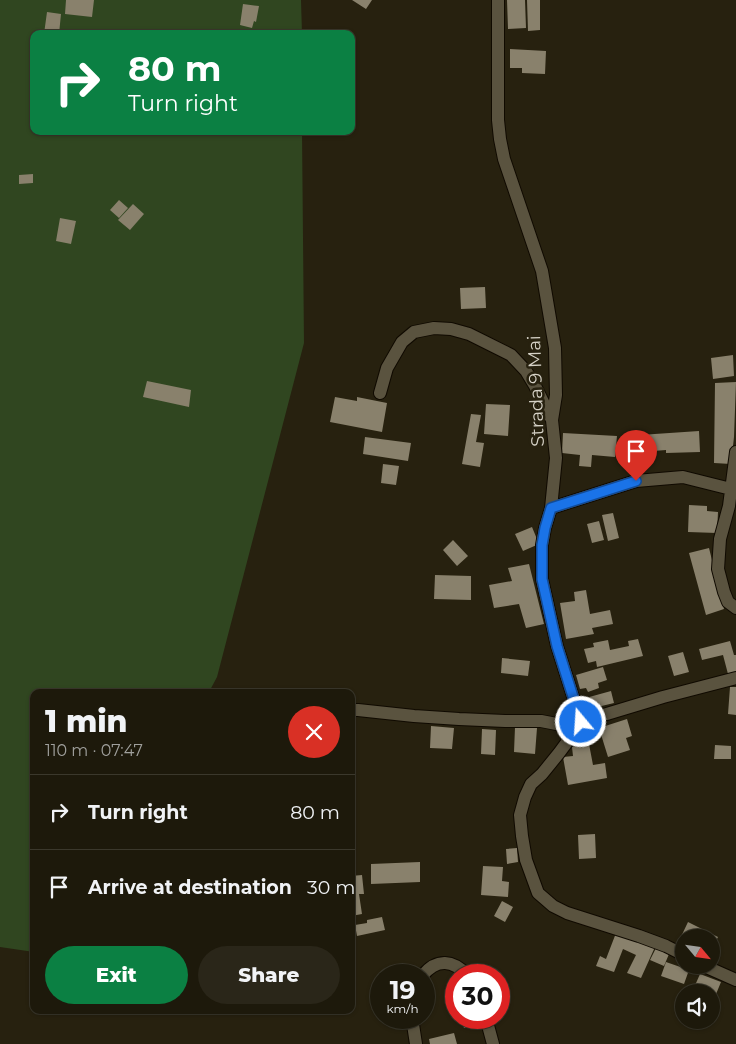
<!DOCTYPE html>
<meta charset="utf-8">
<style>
:root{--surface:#1d190b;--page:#2a2619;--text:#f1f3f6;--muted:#a0a09d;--line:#3b382c;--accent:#0b8043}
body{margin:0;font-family:Montserrat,sans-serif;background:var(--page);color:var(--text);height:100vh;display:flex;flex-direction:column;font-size:19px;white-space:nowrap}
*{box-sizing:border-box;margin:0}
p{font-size:16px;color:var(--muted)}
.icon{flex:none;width:28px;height:28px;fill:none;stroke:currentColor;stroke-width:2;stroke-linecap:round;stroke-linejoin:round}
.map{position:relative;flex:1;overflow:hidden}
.details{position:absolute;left:30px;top:689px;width:325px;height:325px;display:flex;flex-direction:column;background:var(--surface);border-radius:10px;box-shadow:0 1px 4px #0004,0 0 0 1px var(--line)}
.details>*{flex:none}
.guide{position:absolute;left:30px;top:30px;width:325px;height:105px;border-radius:10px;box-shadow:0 1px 4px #0004,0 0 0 1px var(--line);background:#0b8043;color:#fff;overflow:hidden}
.needle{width:32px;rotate:119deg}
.tools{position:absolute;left:675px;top:929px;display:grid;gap:10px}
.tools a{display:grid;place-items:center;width:45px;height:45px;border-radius:50%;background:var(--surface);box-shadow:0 1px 4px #0004,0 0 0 1px var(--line);font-size:25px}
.speed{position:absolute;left:370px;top:964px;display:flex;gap:10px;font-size:25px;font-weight:700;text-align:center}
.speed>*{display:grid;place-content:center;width:65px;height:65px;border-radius:50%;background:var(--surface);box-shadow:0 1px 4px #0004,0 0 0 1px var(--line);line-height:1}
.speed small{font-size:12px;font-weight:400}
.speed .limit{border:8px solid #d22;background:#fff;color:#111}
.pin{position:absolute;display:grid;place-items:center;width:42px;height:42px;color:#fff;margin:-51px -21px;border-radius:50% 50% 50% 0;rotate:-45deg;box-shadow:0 0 5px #0007}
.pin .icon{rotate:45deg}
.me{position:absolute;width:55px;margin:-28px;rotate:342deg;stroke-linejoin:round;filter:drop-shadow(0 0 4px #0008)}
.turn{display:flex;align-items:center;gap:18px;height:105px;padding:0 15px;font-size:22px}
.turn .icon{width:65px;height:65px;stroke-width:2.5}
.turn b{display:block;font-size:35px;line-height:42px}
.round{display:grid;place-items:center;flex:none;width:52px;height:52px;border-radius:26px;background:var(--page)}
.headline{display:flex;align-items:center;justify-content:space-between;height:85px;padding:0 15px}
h1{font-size:30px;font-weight:800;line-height:38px}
.action{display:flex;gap:10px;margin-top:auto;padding:10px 15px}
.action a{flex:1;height:58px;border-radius:30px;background:var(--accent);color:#fff;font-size:20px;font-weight:800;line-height:58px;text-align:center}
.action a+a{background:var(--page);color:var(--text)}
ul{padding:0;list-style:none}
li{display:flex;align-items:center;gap:15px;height:75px;padding:0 15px;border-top:1px solid var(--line)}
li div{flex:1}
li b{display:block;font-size:19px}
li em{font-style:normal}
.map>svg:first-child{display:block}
.green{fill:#304620}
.building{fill:#89816c}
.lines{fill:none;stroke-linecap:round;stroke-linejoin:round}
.street-casing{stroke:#100a00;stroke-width:14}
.street{stroke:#5a533f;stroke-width:12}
.route-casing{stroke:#114b97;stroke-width:12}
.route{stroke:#1a73e8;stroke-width:9}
.labels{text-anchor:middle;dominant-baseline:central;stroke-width:5;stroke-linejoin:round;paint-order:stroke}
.street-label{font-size:18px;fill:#d6d2c7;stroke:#27210f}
</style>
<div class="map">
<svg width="736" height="1044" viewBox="0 0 736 1044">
<rect width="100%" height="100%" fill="#27210f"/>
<path class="green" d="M 0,0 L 301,0 L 302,34 L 34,34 L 34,131 L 302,131 L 304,343 L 217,677 L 209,692 L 34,692 L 34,952 L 0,947 Z"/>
<path class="building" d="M 66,0 L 94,0 L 92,17 L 65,14 Z
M 352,0 L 372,0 L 366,9 Z
M 507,0 L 525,0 L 526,28 L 508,29 Z
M 527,0 L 540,0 L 540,30 L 528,31 Z
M 243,4 L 259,6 L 256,22 L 254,21 L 252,28 L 240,25 Z
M 47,12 L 61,14 L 59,34 L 44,34 Z
M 510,49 L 546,51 L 545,74 L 522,73 L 522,68 L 510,68 Z
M 33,174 L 33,183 L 19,184 L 19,175 Z
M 119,200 L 128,208 L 119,218 L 110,210 Z
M 133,204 L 144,214 L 130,230 L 118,220 Z
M 60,218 L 76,221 L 71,244 L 56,241 Z
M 485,287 L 486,308 L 461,309 L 460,288 Z
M 733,355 L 734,376 L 713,379 L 711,358 Z
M 147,381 L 191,390 L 189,407 L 143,397 Z
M 736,382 L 734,437 L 731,464 L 714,463 L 715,383 Z
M 335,397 L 357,401 L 357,397 L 387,403 L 382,432 L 330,422 Z
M 486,404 L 510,405 L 508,436 L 484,434 Z
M 471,414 L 481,415 L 476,442 L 484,443 L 480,467 L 462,464 Z
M 699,431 L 700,452 L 666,453 L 666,450 L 641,452 L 643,467 L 631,469 L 629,448 L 641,447 L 640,435 Z
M 563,433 L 617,436 L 615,457 L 592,455 L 591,467 L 579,466 L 580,455 L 562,453 Z
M 365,437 L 411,443 L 408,461 L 363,454 Z
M 383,464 L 399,466 L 396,485 L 381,483 Z
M 689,505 L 707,506 L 707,511 L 718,512 L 717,533 L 688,532 Z
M 613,513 L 619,538 L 608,541 L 602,515 Z
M 599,521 L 604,540 L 592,543 L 587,524 Z
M 532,527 L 539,544 L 523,551 L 515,534 Z
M 453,540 L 468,556 L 457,566 L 443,550 Z
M 709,548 L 724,609 L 706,615 L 689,553 Z
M 529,564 L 544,624 L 526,628 L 519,604 L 494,608 L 489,585 L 512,581 L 508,568 Z
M 435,575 L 471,576 L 471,600 L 434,599 Z
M 586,590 L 590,614 L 610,610 L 613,624 L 592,628 L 594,634 L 566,639 L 560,603 L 575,601 L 574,592 Z
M 638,639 L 643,656 L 597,667 L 596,661 L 588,663 L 584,649 L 594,647 L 593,643 L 608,640 L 610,650 L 629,646 L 628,641 Z
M 730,641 L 734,655 L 736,655 L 736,672 L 728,674 L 723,655 L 702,660 L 699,649 Z
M 683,652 L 689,672 L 674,676 L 668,656 Z
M 502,658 L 530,661 L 528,676 L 501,673 Z
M 603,667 L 607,680 L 598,683 L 599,688 L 588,692 L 586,688 L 580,689 L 576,675 Z
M 730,687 L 736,687 L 736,715 L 728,714 Z
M 611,691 L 614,703 L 585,710 L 582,699 Z
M 627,719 L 632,736 L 626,738 L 630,750 L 608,757 L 599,728 Z
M 431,726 L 454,728 L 452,749 L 430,748 Z
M 515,727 L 537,728 L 535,754 L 514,752 Z
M 482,729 L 496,730 L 495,755 L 481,754 Z
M 589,744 L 593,765 L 605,763 L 607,778 L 568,785 L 563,757 L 573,756 L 572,747 Z
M 715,745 L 731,746 L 731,759 L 714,759 Z
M 595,834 L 596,858 L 579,859 L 578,835 Z
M 517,848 L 518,862 L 507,864 L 506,849 Z
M 420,862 L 420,882 L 371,884 L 371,864 Z
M 483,866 L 503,867 L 502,881 L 509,882 L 508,897 L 481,895 Z
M 362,875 L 364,894 L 359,894 L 362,914 L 351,916 L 351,876 Z
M 502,901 L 513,907 L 505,922 L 494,916 Z
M 382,917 L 385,930 L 357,936 L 355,925 L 367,923 L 367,920 Z
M 688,922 L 718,937 L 711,951 L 711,938 L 684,938 L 684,943 L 679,941 Z
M 616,933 L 655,947 L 641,978 L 627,973 L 636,955 L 623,949 L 614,972 L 596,966 L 600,956 L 606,959 Z
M 656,948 L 669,954 L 664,966 L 650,960 Z
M 666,962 L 689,970 L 684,984 L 661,976 Z
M 700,974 L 721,982 L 714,999 L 711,997 L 711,992 L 699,992 L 693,990 Z
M 461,1018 L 474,1018 L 476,1025 L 464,1028 Z
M 454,1033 L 457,1044 L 430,1044 L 429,1039 Z"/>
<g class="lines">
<defs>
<path id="street" d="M 498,0 L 498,120 L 500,139 L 504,159 L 542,271 L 555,348 L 556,395 L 552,420 L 556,458 L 551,508 L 545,528 L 542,545 L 542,579 L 557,646 L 581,722 L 573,734 L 559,753 L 542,774 L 531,784 L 525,797 L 520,815 L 522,836 L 526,860 L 538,893 L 553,906 L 567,913 L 639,936 L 666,946 L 684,955
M 380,393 L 387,368 L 402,342 L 414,332 L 434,328 L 451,329 L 469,334 L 511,355 L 526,371 L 535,386 L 552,420
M 736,452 L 729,506 L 720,539 L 718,569 L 724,592 L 728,602 L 736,608
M 551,508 L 636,481 L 683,477 L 731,489
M 351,710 L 358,710 L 414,716 L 459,719 L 505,721 L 541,721 L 567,726 L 663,697 L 736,678
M 702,965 L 736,980
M 423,975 C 437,958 453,960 467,975
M 412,1018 L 416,1044
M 486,1018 L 493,1044"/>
</defs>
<use href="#street" class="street-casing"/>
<use href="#street" class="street"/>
</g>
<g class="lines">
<defs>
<path id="route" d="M 581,722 L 557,646 L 542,579 L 542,545 L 545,528 L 551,508 L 636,481"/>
</defs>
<use href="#route" class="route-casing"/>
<use href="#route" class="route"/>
</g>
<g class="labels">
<g class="street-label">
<text transform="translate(536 391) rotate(-92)">Strada 9 Mai</text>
</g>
</g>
</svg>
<div class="tools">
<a><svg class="needle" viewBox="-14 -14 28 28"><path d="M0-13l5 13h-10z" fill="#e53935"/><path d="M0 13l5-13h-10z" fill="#a0a09d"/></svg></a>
<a><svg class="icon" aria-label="sound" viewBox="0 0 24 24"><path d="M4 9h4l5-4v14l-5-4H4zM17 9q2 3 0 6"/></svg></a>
</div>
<div class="speed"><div>19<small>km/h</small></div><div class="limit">30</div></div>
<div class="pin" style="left:636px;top:481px;background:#d93025"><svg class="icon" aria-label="arrive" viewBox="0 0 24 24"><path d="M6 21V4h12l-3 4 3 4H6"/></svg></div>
<svg class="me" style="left:581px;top:722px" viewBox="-20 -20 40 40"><circle r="17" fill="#1a73e8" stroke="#fff" stroke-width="3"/><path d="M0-11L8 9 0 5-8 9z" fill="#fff"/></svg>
<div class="guide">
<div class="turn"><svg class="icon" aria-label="right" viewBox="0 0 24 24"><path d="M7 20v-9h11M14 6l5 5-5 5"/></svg><div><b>80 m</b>Turn right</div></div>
</div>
<section class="details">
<div class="headline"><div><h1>1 min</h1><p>110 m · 07:47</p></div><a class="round" style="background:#d93025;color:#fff"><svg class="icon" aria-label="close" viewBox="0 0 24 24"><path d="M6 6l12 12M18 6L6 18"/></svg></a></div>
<ul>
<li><svg class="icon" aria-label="right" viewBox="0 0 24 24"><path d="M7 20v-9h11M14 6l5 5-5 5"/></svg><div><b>Turn right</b></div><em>80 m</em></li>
<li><svg class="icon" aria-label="arrive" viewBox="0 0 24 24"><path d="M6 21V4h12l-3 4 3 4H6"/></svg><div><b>Arrive at destination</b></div><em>30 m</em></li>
</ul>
<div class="action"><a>Exit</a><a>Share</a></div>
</section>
</div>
